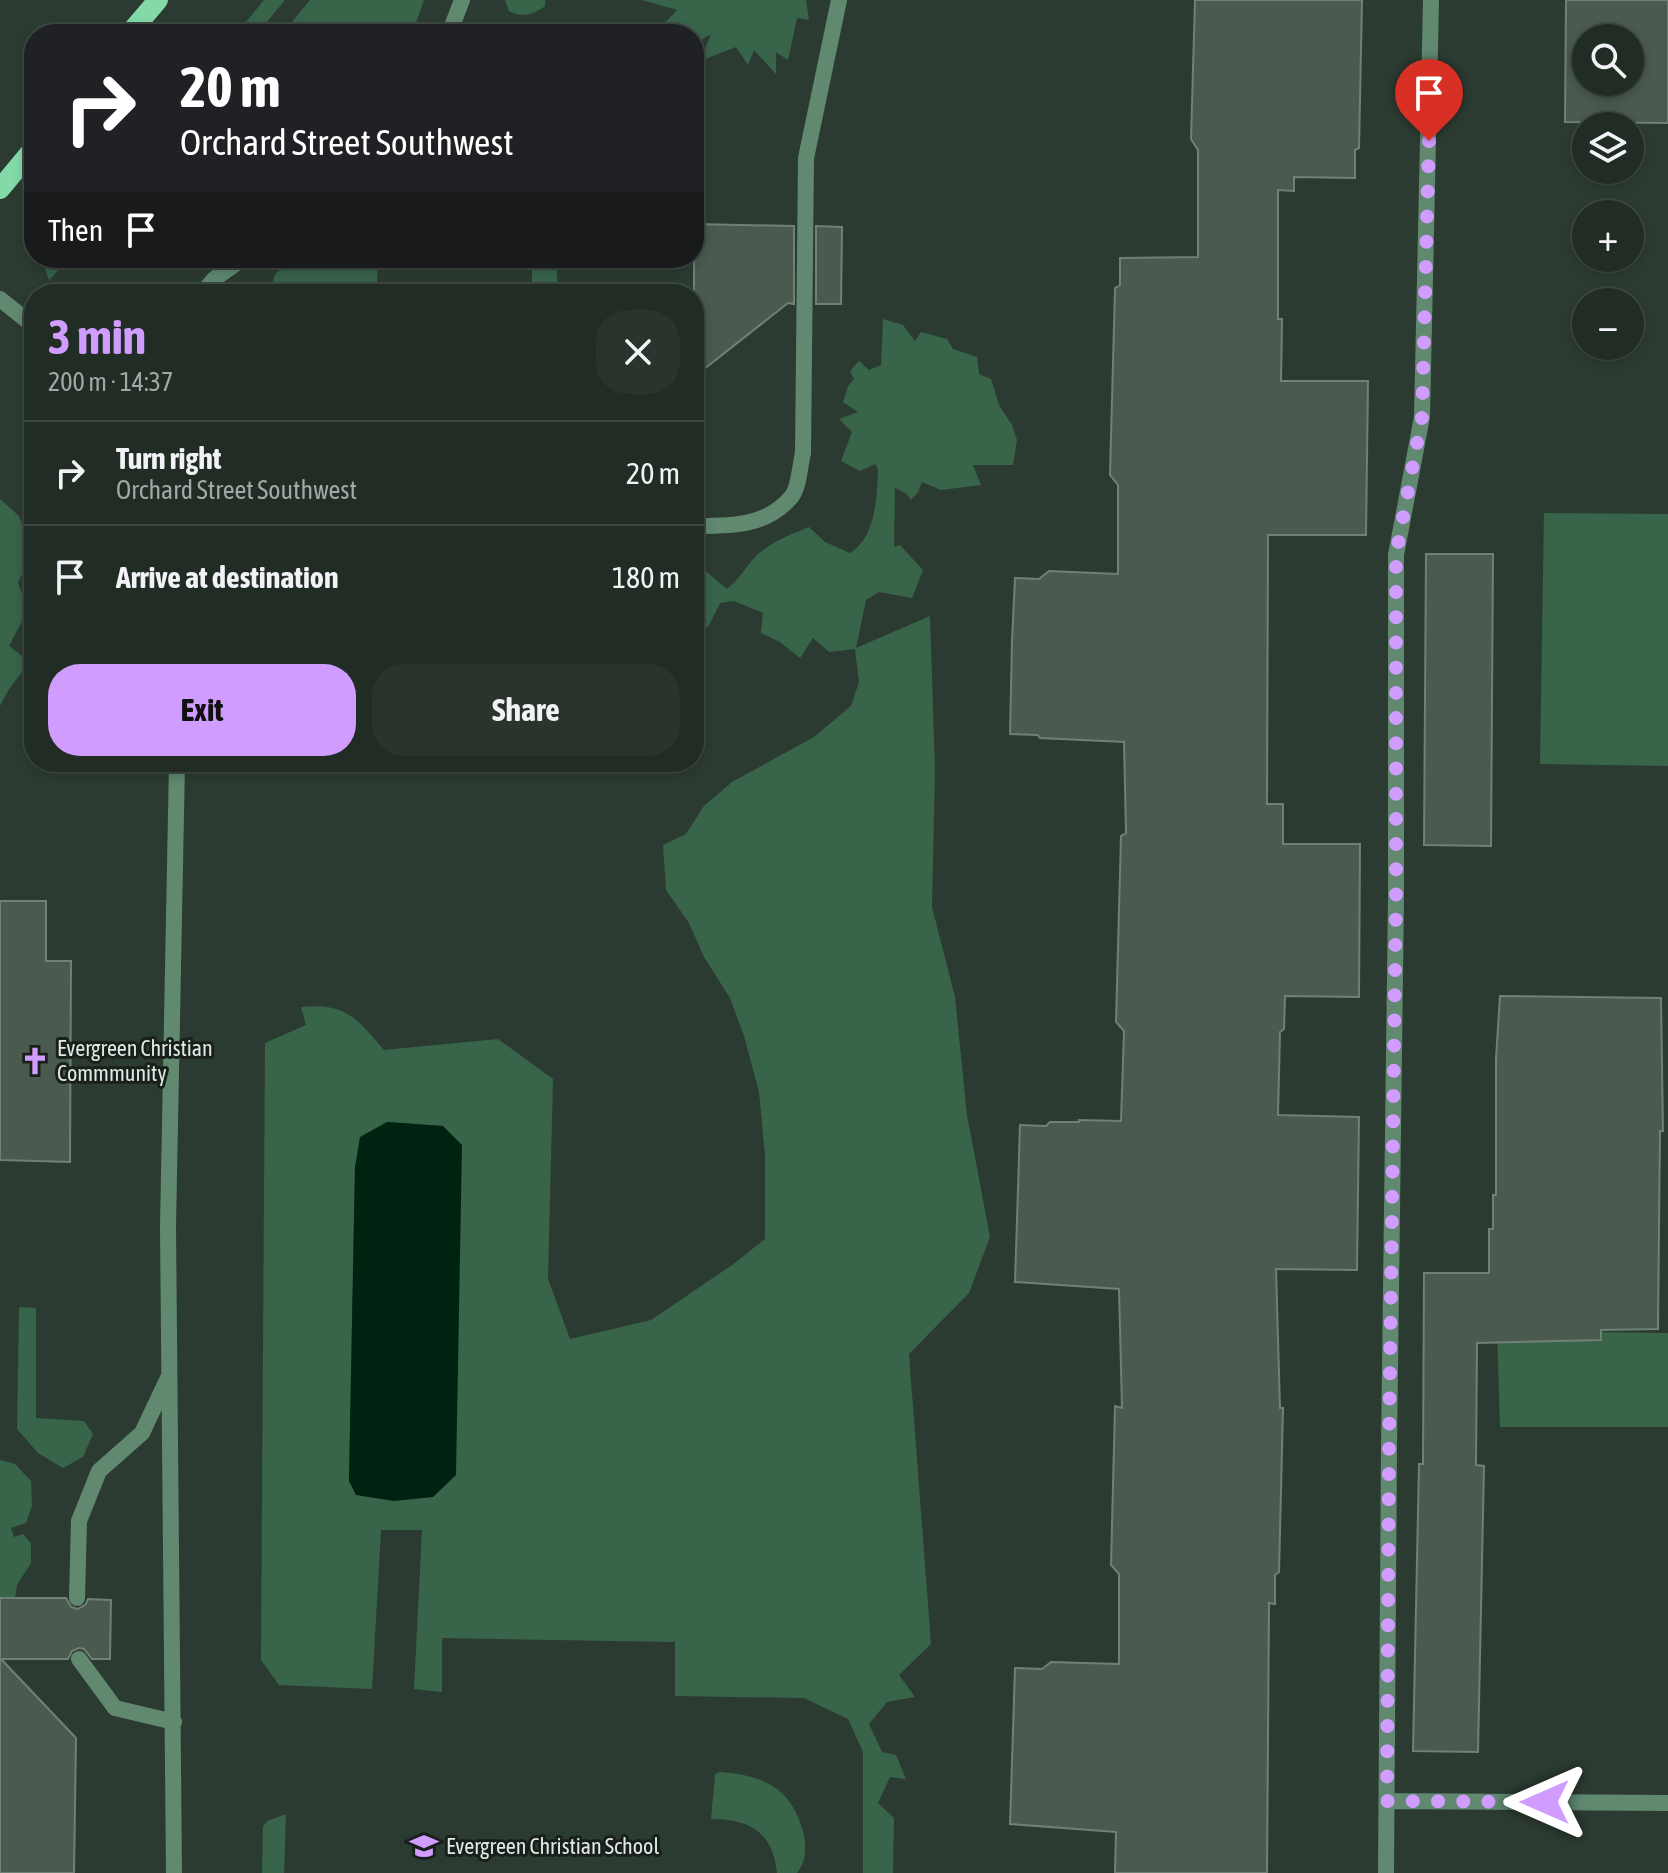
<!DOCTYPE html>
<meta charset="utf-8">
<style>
:root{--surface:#212c25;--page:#29342d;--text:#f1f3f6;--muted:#a2a7a7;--line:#3e4842;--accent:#d09dff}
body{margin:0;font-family:"Asap Condensed",sans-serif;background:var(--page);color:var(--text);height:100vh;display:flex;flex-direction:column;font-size:30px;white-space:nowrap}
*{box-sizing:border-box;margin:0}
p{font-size:26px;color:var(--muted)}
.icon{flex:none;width:44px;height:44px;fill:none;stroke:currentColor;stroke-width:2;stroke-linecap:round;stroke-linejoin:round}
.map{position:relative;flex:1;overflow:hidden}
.panel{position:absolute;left:24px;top:284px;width:680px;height:488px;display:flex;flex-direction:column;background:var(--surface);border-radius:32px;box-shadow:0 4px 12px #0003,0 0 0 2px var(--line)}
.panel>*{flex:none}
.guide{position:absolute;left:24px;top:24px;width:680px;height:244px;border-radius:32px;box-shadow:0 4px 12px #0003,0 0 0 2px var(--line);background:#202124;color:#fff;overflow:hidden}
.buttons{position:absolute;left:1572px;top:24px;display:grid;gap:16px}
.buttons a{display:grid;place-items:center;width:72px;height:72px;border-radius:50%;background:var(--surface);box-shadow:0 4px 12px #0003,0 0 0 2px var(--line);font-size:40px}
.pin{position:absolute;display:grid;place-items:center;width:68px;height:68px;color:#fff;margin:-82px -34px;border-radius:50% 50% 50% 0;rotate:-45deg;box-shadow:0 0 8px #0007}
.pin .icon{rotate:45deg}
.me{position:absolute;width:88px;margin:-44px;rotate:270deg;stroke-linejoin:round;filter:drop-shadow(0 0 6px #0008)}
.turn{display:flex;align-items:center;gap:28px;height:168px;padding:0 24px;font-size:36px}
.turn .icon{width:104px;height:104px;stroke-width:2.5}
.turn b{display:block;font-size:56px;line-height:68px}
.then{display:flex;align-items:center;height:76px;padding:0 24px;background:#0003;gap:16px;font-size:30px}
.round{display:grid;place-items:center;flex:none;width:84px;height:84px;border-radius:32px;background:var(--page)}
.headline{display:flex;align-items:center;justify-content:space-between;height:136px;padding:0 24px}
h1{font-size:48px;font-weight:700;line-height:60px;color:var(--accent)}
.primary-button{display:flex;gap:16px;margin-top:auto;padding:16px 24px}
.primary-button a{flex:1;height:92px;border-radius:32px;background:var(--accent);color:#111;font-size:32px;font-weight:700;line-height:92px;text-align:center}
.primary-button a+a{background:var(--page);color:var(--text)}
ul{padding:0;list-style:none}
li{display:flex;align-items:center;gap:24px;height:104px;padding:0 24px;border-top:2px solid var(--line)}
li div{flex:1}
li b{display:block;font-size:30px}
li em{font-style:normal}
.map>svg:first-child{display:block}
.green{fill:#38644a;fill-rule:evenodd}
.water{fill:#002210}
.building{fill:#4a5a4f;stroke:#6f8075;stroke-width:2;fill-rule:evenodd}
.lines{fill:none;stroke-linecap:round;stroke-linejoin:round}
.lane{stroke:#608970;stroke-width:16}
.street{stroke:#608970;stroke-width:16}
.primary{stroke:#83daa7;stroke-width:20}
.route{stroke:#d09dff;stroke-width:14;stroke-dasharray:0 25.2}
.labels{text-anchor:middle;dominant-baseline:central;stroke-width:6;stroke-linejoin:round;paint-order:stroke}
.poi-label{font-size:22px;fill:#e0e9e3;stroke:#19201c;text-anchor:start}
</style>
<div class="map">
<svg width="1668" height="1873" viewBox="0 0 1668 1873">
<rect width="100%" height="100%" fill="#2c3b31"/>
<path class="green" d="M 264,0 L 285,0 L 257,34 L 236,34 Z
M 310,0 L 424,0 L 412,34 L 282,34 Z
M 505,0 L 545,0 L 545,6 C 533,15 523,18 509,11 Z
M 642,0 L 806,0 L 809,20 L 797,18 L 788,60 L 776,52 L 776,74 L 754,50 L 748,65 L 736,47 L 700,61 L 711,34 L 694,44 L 694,34 L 658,30 L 677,10 Z
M 47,258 L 69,258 L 49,280 L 43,262 Z
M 299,258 L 378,258 L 377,287 L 369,294 L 268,294 L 276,273 Z
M 532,258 L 557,258 L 557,291 L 566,292 L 566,294 L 532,294 Z
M 883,319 L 903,325 L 915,341 L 921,332 L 947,339 L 953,349 L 977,357 L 979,374 L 991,379 L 999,405 L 1012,425 L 1017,440 L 1013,465 L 973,465 L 981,485 L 941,490 L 922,482 L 918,492 L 911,500 L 907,494 L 895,488 L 894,547 L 900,545 L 923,570 L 912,598 L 879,592 L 866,600 L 856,648 L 930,616 L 935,771 L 932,907 L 955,997 L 967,1115 L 990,1237 L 969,1293 L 909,1354 L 931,1644 L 899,1675 L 915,1697 L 887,1702 L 869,1724 L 882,1752 L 896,1755 L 906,1779 L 890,1777 L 878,1803 L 894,1818 L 893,1873 L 863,1873 L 863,1752 L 848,1719 L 804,1698 L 675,1696 L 675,1642 L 442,1638 L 442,1692 L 414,1689 L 422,1530 L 381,1530 L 372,1689 L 279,1685 L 261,1660 L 265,1043 L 306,1025 L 301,1007 C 346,1002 357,1019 384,1050 L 498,1039 L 553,1079 L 548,1279 L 570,1339 L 651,1320 L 732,1265 L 765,1239 L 765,1155 L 759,1092 L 744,1036 L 730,998 L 704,957 L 689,923 L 666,890 L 663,845 L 686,834 L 704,806 L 732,782 L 814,737 L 851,706 L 859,682 L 855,649 L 829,652 L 813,638 L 800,658 L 780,642 L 761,633 L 763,613 L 734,601 L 720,603 L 708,627 L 694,626 L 694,569 L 699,573 L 703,569 L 727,589 C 740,579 746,566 757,555 C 772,542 791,534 809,527 L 825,542 L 850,553 C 876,537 877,497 878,469 L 875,464 L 860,471 L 841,461 L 852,432 L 839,419 L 858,412 L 843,402 L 848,386 L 854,379 L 850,371 L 859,361 L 869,370 L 881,365 ZM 387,1122 L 443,1126 L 357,1495 L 349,1481 L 355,1167 Z
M 0,499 L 19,516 L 33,552 L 18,583 L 28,610 L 9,646 L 30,662 L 9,689 L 0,706 Z
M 1544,513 L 1668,514 L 1668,766 L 1540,764 Z
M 19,1307 L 36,1308 L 36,1418 L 84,1421 L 93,1434 L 83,1457 L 63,1468 L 38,1453 L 17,1429 Z
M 1497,1331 L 1668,1333 L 1668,1427 L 1500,1427 Z
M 0,1460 L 15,1464 L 31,1481 L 32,1506 L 26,1523 L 11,1528 L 14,1537 L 23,1534 L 31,1543 L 31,1563 L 17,1585 L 15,1598 L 0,1598 Z
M 720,1772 C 763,1775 792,1788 803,1832 C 807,1846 806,1863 797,1873 L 777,1873 C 773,1833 751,1819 711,1819 L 715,1774 Z
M 286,1814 L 284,1873 L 262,1873 L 263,1827 L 267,1821 Z"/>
<path class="water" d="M 387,1122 L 443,1126 L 462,1145 L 456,1475 L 433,1497 L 394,1501 L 356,1495 L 349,1481 L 355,1167 L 360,1137 Z"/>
<path class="building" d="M 1195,0 L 1362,0 L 1359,148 L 1355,150 L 1355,178 L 1294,177 L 1294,191 L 1278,190 L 1278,319 L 1282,319 L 1281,381 L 1368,381 L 1366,535 L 1268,535 L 1267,804 L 1283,804 L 1283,844 L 1360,844 L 1359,997 L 1285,996 L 1284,1029 L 1280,1032 L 1278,1115 L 1359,1117 L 1357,1270 L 1276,1269 L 1280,1408 L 1283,1408 L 1279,1572 L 1275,1575 L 1275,1604 L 1269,1603 L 1267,1873 L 1115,1873 L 1116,1832 L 1010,1824 L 1015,1668 L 1042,1669 L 1051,1662 L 1119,1664 L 1119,1574 L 1111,1565 L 1115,1406 L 1122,1408 L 1119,1289 L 1015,1282 L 1020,1125 L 1046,1126 L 1050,1122 L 1079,1122 L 1079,1120 L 1121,1121 L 1124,1031 L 1116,1022 L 1121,836 L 1126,833 L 1124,742 L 1040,738 L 1038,735 L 1010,734 L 1012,641 L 1015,578 L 1039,579 L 1049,571 L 1118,574 L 1118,485 L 1110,475 L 1115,288 L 1120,285 L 1120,258 L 1198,257 L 1198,150 L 1191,139 Z
M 1566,0 L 1668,0 L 1668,123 L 1565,122 ZM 1586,38 L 1630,38 L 1630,82 L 1586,82 Z
M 694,224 L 794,226 L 794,304 L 788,303 L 694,377 Z
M 816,226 L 842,227 L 841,304 L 816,304 Z
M 1426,554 L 1493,554 L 1491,846 L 1424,845 Z
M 0,901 L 46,901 L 46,961 L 71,961 L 70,1162 L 0,1160 Z
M 1500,996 L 1661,998 L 1663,1131 L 1660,1131 L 1658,1329 L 1601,1330 L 1601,1340 L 1477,1343 L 1476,1465 L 1484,1466 L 1478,1752 L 1413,1751 L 1419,1464 L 1423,1464 L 1424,1273 L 1489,1273 L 1489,1229 L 1493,1229 L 1493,1195 L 1496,1195 L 1496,1059 Z
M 0,1598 L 66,1598 L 71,1607 L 78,1609 L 86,1604 L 88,1599 L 111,1600 L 110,1659 L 92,1659 L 84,1649 L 79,1648 L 72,1651 L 68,1659 L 1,1659 L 76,1738 L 74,1873 L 0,1873 Z"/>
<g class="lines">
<path class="lane" d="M 449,34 L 462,0
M 202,294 L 214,279 L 244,258
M 0,299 L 34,326
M 694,526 C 730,526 767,527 792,496 C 799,487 800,465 803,453 L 806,158 L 839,0
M 77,1598 L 79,1521 L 99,1471 L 142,1433 L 168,1378
M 79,1659 L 115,1708 L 174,1722
M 174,1873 L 168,1227 L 177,762"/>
<path class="street" d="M 1387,1801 L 1668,1803
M 1386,1873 L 1389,1447 L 1396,895 L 1396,555 L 1422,417 L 1431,0"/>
<path class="primary" d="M 129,34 L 158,0
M 0,189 L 34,148"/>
</g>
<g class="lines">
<path class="route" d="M 1429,141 L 1422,417 L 1396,555 L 1396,895 L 1389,1447 L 1387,1801 L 1545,1802"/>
</g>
<defs>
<symbol id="church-bare" viewBox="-9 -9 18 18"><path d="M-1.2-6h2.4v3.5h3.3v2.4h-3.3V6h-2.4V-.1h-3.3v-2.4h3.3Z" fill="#d09dff" stroke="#19201c" stroke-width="2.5" paint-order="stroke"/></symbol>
<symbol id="school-bare" viewBox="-9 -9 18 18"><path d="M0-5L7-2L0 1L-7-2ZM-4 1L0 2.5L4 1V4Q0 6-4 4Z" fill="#d09dff" stroke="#19201c" stroke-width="2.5" paint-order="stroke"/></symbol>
</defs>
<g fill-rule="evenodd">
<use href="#church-bare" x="15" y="1041" width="40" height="40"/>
<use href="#school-bare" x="404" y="1826" width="40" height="40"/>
</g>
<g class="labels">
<g class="poi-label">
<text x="57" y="1048">Evergreen Christian<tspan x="57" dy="25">Commmunity</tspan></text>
<text x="446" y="1846">Evergreen Christian School</text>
</g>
</g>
</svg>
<div class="buttons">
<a><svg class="icon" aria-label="search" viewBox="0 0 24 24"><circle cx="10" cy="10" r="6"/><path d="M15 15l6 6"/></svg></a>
<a><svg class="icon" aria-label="layers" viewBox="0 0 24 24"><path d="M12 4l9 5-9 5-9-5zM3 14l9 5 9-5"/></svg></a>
<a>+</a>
<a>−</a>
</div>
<div class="pin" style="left:1429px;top:141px;background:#d93025"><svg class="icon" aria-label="arrive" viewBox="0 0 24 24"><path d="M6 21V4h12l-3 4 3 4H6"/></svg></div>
<svg class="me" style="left:1545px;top:1802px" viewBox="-20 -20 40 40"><path d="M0-17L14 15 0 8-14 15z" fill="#d09dff" stroke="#fff" stroke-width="4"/></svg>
<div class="guide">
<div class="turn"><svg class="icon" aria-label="right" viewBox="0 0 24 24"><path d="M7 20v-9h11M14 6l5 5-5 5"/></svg><div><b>20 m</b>Orchard Street Southwest</div></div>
<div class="then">Then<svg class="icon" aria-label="arrive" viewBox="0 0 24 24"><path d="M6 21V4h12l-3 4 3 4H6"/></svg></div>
</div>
<section class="panel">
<div class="headline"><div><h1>3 min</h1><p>200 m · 14:37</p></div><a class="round"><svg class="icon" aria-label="close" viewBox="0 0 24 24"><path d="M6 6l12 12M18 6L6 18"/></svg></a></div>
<ul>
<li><svg class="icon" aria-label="right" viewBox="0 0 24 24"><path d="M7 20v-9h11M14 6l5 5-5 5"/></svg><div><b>Turn right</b><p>Orchard Street Southwest</p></div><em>20 m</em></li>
<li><svg class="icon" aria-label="arrive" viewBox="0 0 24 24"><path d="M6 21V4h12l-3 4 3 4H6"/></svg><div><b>Arrive at destination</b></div><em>180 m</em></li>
</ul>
<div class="primary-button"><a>Exit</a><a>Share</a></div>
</section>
</div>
